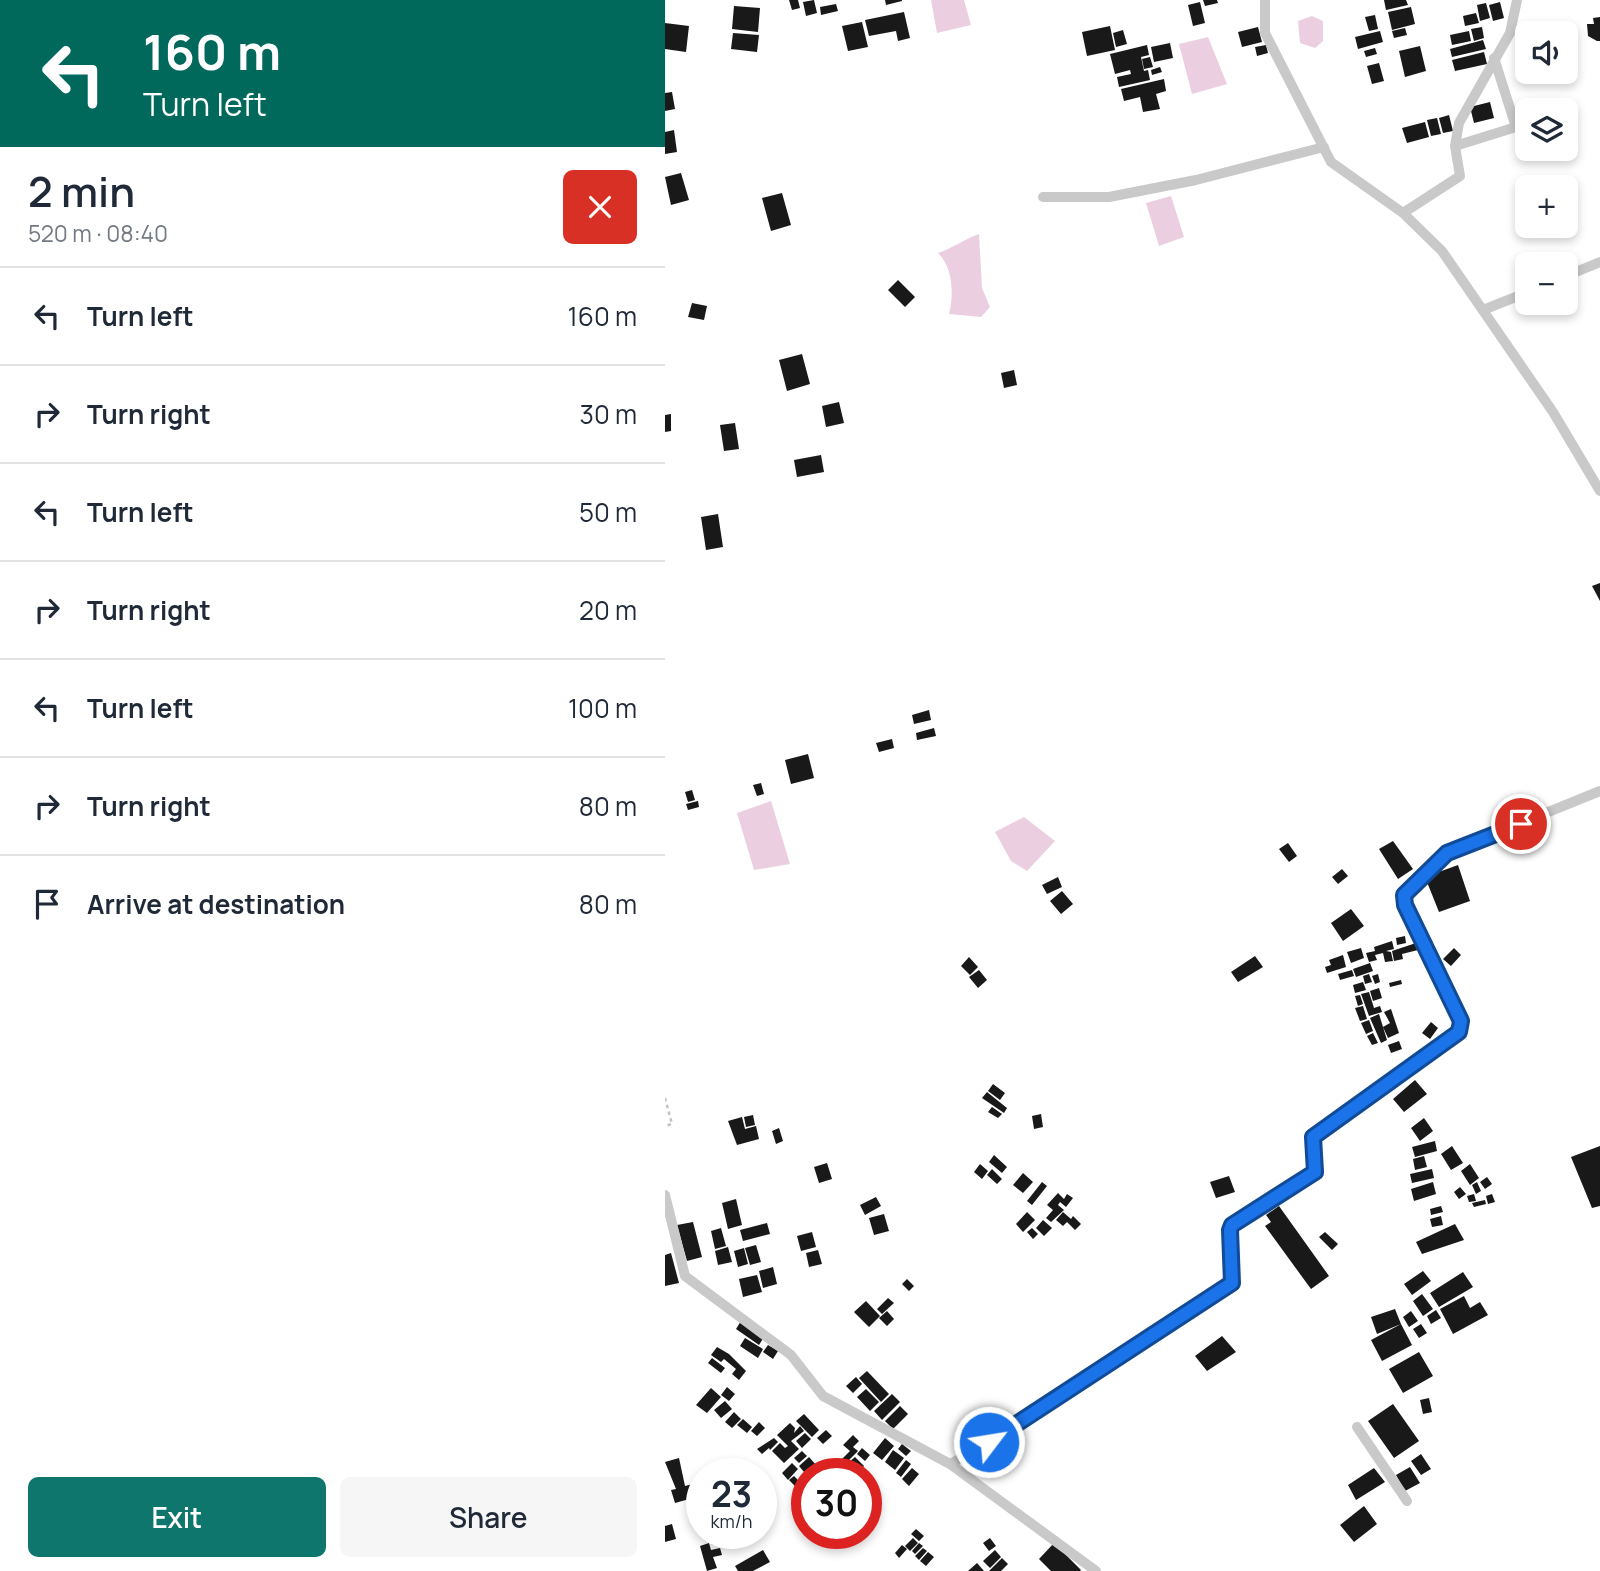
<!DOCTYPE html>
<meta charset="utf-8">
<style>
:root{--surface:#fff;--page:#f6f6f7;--text:#1f2937;--muted:#747a83;--line:#e0e1e3;--accent:#0f766e}
body{margin:0;font-family:Manrope,sans-serif;background:var(--page);color:var(--text);height:100vh;display:flex;flex-direction:column;font-size:26px;white-space:nowrap}
*{box-sizing:border-box;margin:0}
p{font-size:23px;color:var(--muted)}
.icon{flex:none;width:38px;height:38px;fill:none;stroke:currentColor;stroke-width:2;stroke-linecap:round;stroke-linejoin:round}
.map{position:relative;flex:1;overflow:hidden}
.drawer{display:flex;flex-direction:column;background:var(--surface);width:665px}
.drawer>*{flex:none}
.guide{background:#00695c;color:#fff;overflow:hidden}
.controls{position:absolute;left:850px;top:21px;display:grid;gap:14px}
.controls a{display:grid;place-items:center;width:63px;height:63px;border-radius:10px;background:var(--surface);box-shadow:0 4px 10px #0003;font-size:35px}
.speed{position:absolute;left:21px;top:1458px;display:flex;gap:14px;font-size:35px;font-weight:700;text-align:center}
.speed>*{display:grid;place-content:center;width:91px;height:91px;border-radius:50%;background:var(--surface);box-shadow:0 4px 10px #0003;line-height:1}
.speed small{font-size:18px;font-weight:400}
.speed .limit{border:10px solid #d22;background:#fff;color:#111}
.pin{position:absolute;display:grid;place-items:center;width:60px;height:60px;color:#fff;margin:-30px;border:4px solid #fff;border-radius:50%;box-shadow:0 2px 7px #0007}
.me{position:absolute;width:77px;margin:-38px;rotate:59deg;stroke-linejoin:round;filter:drop-shadow(0 0 5px #0008)}
.turn{display:flex;align-items:center;gap:24px;height:147px;padding:0 28px;font-size:32px}
.turn .icon{width:91px;height:91px;stroke-width:2.5}
.turn b{display:block;font-size:49px;line-height:60px}
.round{display:grid;place-items:center;flex:none;width:74px;height:74px;border-radius:10px;background:var(--page)}
.overview{display:flex;align-items:center;justify-content:space-between;height:119px;padding:0 28px}
h1{font-size:42px;font-weight:600;line-height:52px}
.action{display:flex;gap:14px;margin-top:auto;padding:14px 28px}
.action a{flex:1;height:80px;border-radius:10px;background:var(--accent);color:#fff;font-size:28px;font-weight:600;line-height:80px;text-align:center}
.action a+a{background:var(--page);color:var(--text)}
ul{padding:0;list-style:none}
li{display:flex;align-items:center;gap:21px;height:98px;padding:0 28px;border-top:2px solid var(--line)}
li div{flex:1}
li b{display:block;font-size:26px}
li em{font-style:normal}
main{display:flex;flex:1;min-height:0}
.map>svg:first-child{display:block}
.water{fill:#ebcfe0}
.building{fill:#191919}
.lines{fill:none;stroke-linecap:round;stroke-linejoin:round}
.path{stroke:#c2c2c2;stroke-width:2.5;stroke-dasharray:3.5 3.5;stroke-linecap:butt}
.minor{stroke:#c9c9c9;stroke-width:10}
.route-casing{stroke:#114b97;stroke-width:18}
.route{stroke:#1a73e8;stroke-width:12}
</style>
<main>
<section class="drawer">
<div class="guide">
<div class="turn"><svg class="icon" aria-label="left" viewBox="0 0 24 24"><path d="M17 20v-9H6M10 6l-5 5 5 5"/></svg><div><b>160 m</b>Turn left</div></div>
</div>
<div class="overview"><div><h1>2 min</h1><p>520 m · 08:40</p></div><a class="round" style="background:#d93025;color:#fff"><svg class="icon" aria-label="close" viewBox="0 0 24 24"><path d="M6 6l12 12M18 6L6 18"/></svg></a></div>
<ul>
<li><svg class="icon" aria-label="left" viewBox="0 0 24 24"><path d="M17 20v-9H6M10 6l-5 5 5 5"/></svg><div><b>Turn left</b></div><em>160 m</em></li>
<li><svg class="icon" aria-label="right" viewBox="0 0 24 24"><path d="M7 20v-9h11M14 6l5 5-5 5"/></svg><div><b>Turn right</b></div><em>30 m</em></li>
<li><svg class="icon" aria-label="left" viewBox="0 0 24 24"><path d="M17 20v-9H6M10 6l-5 5 5 5"/></svg><div><b>Turn left</b></div><em>50 m</em></li>
<li><svg class="icon" aria-label="right" viewBox="0 0 24 24"><path d="M7 20v-9h11M14 6l5 5-5 5"/></svg><div><b>Turn right</b></div><em>20 m</em></li>
<li><svg class="icon" aria-label="left" viewBox="0 0 24 24"><path d="M17 20v-9H6M10 6l-5 5 5 5"/></svg><div><b>Turn left</b></div><em>100 m</em></li>
<li><svg class="icon" aria-label="right" viewBox="0 0 24 24"><path d="M7 20v-9h11M14 6l5 5-5 5"/></svg><div><b>Turn right</b></div><em>80 m</em></li>
<li><svg class="icon" aria-label="arrive" viewBox="0 0 24 24"><path d="M6 21V4h12l-3 4 3 4H6"/></svg><div><b>Arrive at destination</b></div><em>80 m</em></li>
</ul>
<div class="action"><a>Exit</a><a>Share</a></div>
</section>
<div class="map">
<svg width="935" height="1571" viewBox="0 0 935 1571">
<rect width="100%" height="100%" fill="#fff"/>
<path class="water" d="M 266,0 L 299,0 L 306,25 L 272,33 Z
M 647,16 L 658,21 L 658,41 L 650,48 L 635,43 L 633,21 Z
M 543,37 L 562,84 L 527,94 L 514,44 Z
M 506,196 L 519,237 L 494,246 L 481,203 Z
M 314,234 L 317,288 L 325,307 L 316,317 L 284,314 C 289,295 288,267 273,253 C 288,248 298,240 314,234 Z
M 106,801 L 125,864 L 89,870 L 72,813 Z
M 359,817 L 390,841 L 362,871 L 346,861 L 330,832 Z"/>
<path class="building" d="M 124,0 L 133,0 L 135,8 L 127,10 Z
M 149,0 L 152,13 L 141,16 L 138,2 Z
M 220,0 L 237,0 L 237,1 L 221,5 Z
M 538,0 L 552,0 L 553,3 L 540,6 Z
M 719,0 L 741,0 L 743,5 L 721,10 Z
M 535,2 L 540,23 L 528,26 L 523,5 Z
M 835,2 L 839,18 L 828,21 L 824,5 Z
M 821,3 L 825,18 L 815,21 L 812,5 Z
M 171,4 L 173,11 L 156,15 L 155,7 Z
M 69,6 L 95,8 L 93,32 L 67,29 Z
M 746,7 L 750,24 L 727,30 L 723,12 Z
M 239,12 L 245,38 L 233,41 L 231,31 L 204,36 L 200,20 Z
M 811,13 L 814,23 L 800,26 L 798,16 Z
M 710,15 L 713,29 L 704,31 L 700,17 Z
M 935,17 L 935,41 L 932,41 L 923,36 L 922,24 L 929,24 L 928,18 Z
M 197,22 L 203,47 L 183,51 L 177,26 Z
M 0,23 L 24,26 L 21,52 L 0,49 Z
M 445,26 L 450,50 L 422,56 L 417,32 Z
M 593,27 L 597,42 L 577,47 L 573,32 Z
M 817,27 L 819,38 L 809,41 L 806,29 Z
M 740,28 L 742,35 L 729,38 L 727,31 Z
M 458,30 L 462,44 L 451,47 L 448,33 Z
M 715,31 L 718,42 L 693,49 L 690,37 Z
M 804,31 L 806,41 L 787,45 L 785,35 Z
M 68,33 L 94,35 L 92,52 L 66,49 Z
M 818,40 L 821,49 L 787,57 L 785,49 Z
M 505,43 L 508,58 L 489,62 L 486,47 Z
M 482,45 L 484,55 L 476,57 L 479,71 L 483,70 L 485,80 L 454,87 L 452,77 L 466,74 L 465,70 L 450,74 L 445,54 Z
M 601,45 L 603,53 L 592,56 L 590,47 Z
M 755,46 L 761,71 L 740,77 L 734,51 Z
M 710,48 L 712,54 L 701,57 L 699,51 Z
M 819,52 L 822,64 L 790,71 L 787,60 Z
M 485,57 L 488,67 L 479,69 L 477,59 Z
M 714,63 L 719,81 L 707,84 L 702,66 Z
M 495,67 L 497,72 L 487,75 L 486,70 Z
M 499,79 L 501,91 L 491,94 L 495,109 L 478,112 L 475,97 L 459,101 L 456,89 Z
M 7,92 L 10,109 L 0,111 L 0,93 Z
M 825,102 L 829,118 L 809,123 L 805,107 Z
M 784,115 L 788,131 L 778,133 L 774,118 Z
M 772,118 L 776,134 L 766,136 L 762,120 Z
M 760,122 L 764,137 L 742,143 L 737,128 Z
M 9,130 L 12,152 L 0,154 L 0,132 Z
M 16,173 L 24,200 L 6,205 L 0,177 Z
M 117,193 L 126,225 L 106,231 L 97,198 Z
M 233,280 L 250,297 L 240,307 L 223,290 Z
M 27,303 L 42,306 L 39,320 L 23,317 Z
M 137,354 L 145,384 L 122,391 L 114,360 Z
M 349,370 L 352,385 L 339,388 L 336,373 Z
M 174,402 L 179,423 L 161,427 L 157,406 Z
M 6,414 L 6,431 L 0,432 L 0,415 Z
M 70,423 L 74,449 L 59,451 L 55,425 Z
M 156,455 L 159,472 L 132,477 L 129,460 Z
M 53,514 L 58,547 L 41,550 L 36,517 Z
M 935,583 L 935,601 L 927,586 Z
M 264,710 L 266,720 L 249,724 L 247,715 Z
M 269,728 L 271,736 L 252,740 L 251,733 Z
M 227,739 L 229,748 L 214,752 L 211,743 Z
M 143,754 L 149,778 L 126,784 L 120,760 Z
M 96,783 L 99,794 L 92,796 L 88,785 Z
M 27,790 L 30,800 L 23,802 L 20,792 Z
M 33,801 L 34,807 L 23,810 L 21,804 Z
M 728,841 L 748,869 L 733,879 L 714,849 Z
M 623,843 L 632,856 L 624,862 L 614,849 Z
M 793,865 L 805,901 L 774,912 L 760,877 Z
M 677,869 L 683,876 L 673,884 L 667,877 Z
M 393,877 L 397,887 L 382,894 L 377,885 Z
M 397,891 L 408,904 L 396,914 L 385,901 Z
M 686,909 L 699,926 L 678,941 L 666,923 Z
M 740,936 L 741,943 L 732,945 L 731,938 Z
M 727,941 L 729,949 L 721,951 L 726,952 L 728,961 L 720,962 L 718,953 L 710,955 L 712,960 L 704,962 L 701,953 L 710,951 L 709,947 Z
M 751,943 L 753,950 L 737,954 L 738,959 L 729,961 L 727,951 Z
M 696,948 L 699,958 L 686,963 L 682,952 Z
M 789,948 L 796,955 L 786,966 L 778,959 Z
M 678,955 L 681,967 L 662,973 L 660,967 L 666,965 L 664,960 Z
M 590,956 L 598,967 L 573,982 L 566,972 Z
M 304,957 L 313,967 L 305,975 L 296,966 Z
M 705,963 L 708,971 L 691,977 L 688,969 Z
M 314,970 L 322,980 L 313,988 L 304,977 Z
M 687,970 L 689,976 L 675,980 L 673,974 Z
M 704,974 L 707,982 L 700,984 L 698,976 Z
M 713,974 L 715,982 L 710,984 L 707,976 Z
M 736,980 L 737,984 L 725,987 L 724,983 Z
M 698,982 L 701,990 L 690,993 L 688,985 Z
M 714,988 L 717,998 L 708,1001 L 705,991 Z
M 704,992 L 709,1008 L 715,1006 L 717,1012 L 704,1016 L 696,994 Z
M 695,995 L 698,1004 L 693,1006 L 690,996 Z
M 698,1006 L 702,1019 L 695,1021 L 690,1008 Z
M 726,1009 L 734,1033 L 723,1038 L 718,1027 L 725,1023 L 719,1012 Z
M 714,1014 L 722,1040 L 716,1043 L 705,1018 Z
M 704,1020 L 708,1031 L 701,1034 L 696,1023 Z
M 766,1022 L 773,1028 L 765,1039 L 757,1033 Z
M 708,1033 L 713,1043 L 707,1045 L 702,1036 Z
M 734,1041 L 737,1049 L 726,1053 L 723,1045 Z
M 750,1080 L 762,1094 L 739,1112 L 728,1099 Z
M 328,1084 L 340,1093 L 335,1100 L 323,1091 Z
M 322,1092 L 342,1108 L 339,1113 L 317,1098 Z
M 327,1107 L 337,1114 L 333,1118 L 323,1112 Z
M 376,1114 L 378,1127 L 369,1129 L 367,1116 Z
M 88,1115 L 90,1125 L 81,1127 L 79,1117 Z
M 77,1117 L 80,1129 L 91,1126 L 94,1139 L 72,1145 L 63,1121 Z
M 759,1118 L 768,1131 L 755,1141 L 746,1128 Z
M 114,1128 L 118,1141 L 111,1144 L 107,1131 Z
M 770,1141 L 772,1151 L 750,1157 L 747,1147 Z
M 787,1146 L 798,1163 L 786,1170 L 776,1154 Z
M 935,1146 L 935,1206 L 927,1208 L 906,1157 Z
M 329,1155 L 342,1167 L 337,1173 L 324,1162 Z
M 759,1156 L 762,1167 L 750,1170 L 748,1159 Z
M 162,1163 L 167,1179 L 154,1183 L 149,1167 Z
M 315,1164 L 323,1171 L 317,1179 L 309,1172 Z
M 805,1164 L 814,1178 L 805,1185 L 796,1171 Z
M 327,1169 L 337,1179 L 332,1184 L 322,1175 Z
M 767,1169 L 769,1178 L 747,1183 L 745,1174 Z
M 358,1173 L 368,1182 L 358,1193 L 348,1185 Z
M 564,1176 L 570,1192 L 551,1198 L 545,1182 Z
M 822,1177 L 827,1184 L 820,1189 L 815,1182 Z
M 377,1182 L 382,1186 L 367,1205 L 362,1201 Z
M 768,1182 L 771,1194 L 749,1201 L 746,1189 Z
M 812,1182 L 816,1191 L 811,1194 L 807,1185 Z
M 795,1187 L 801,1194 L 794,1199 L 789,1192 Z
M 393,1193 L 399,1199 L 402,1194 L 408,1198 L 401,1207 L 395,1202 L 393,1205 L 399,1210 L 386,1222 L 381,1218 L 388,1210 L 382,1205 Z
M 809,1194 L 811,1201 L 804,1202 L 802,1196 Z
M 827,1194 L 830,1202 L 823,1204 L 821,1196 Z
M 211,1197 L 216,1206 L 200,1215 L 195,1205 Z
M 71,1199 L 77,1225 L 63,1229 L 57,1203 Z
M 820,1200 L 821,1204 L 809,1207 L 807,1203 Z
M 614,1206 L 664,1276 L 646,1289 L 600,1226 L 606,1222 L 601,1215 Z
M 776,1206 L 778,1212 L 766,1215 L 765,1209 Z
M 362,1212 L 370,1220 L 358,1232 L 351,1224 Z
M 398,1212 L 406,1219 L 408,1216 L 416,1224 L 410,1230 L 402,1222 L 398,1226 L 391,1220 Z
M 219,1214 L 224,1231 L 209,1235 L 204,1218 Z
M 776,1216 L 778,1225 L 767,1227 L 765,1219 Z
M 378,1220 L 387,1228 L 379,1236 L 371,1228 Z
M 28,1222 L 37,1257 L 22,1261 L 12,1225 Z
M 102,1223 L 105,1234 L 78,1241 L 75,1230 Z
M 790,1224 L 799,1240 L 757,1254 L 751,1242 Z
M 56,1228 L 61,1246 L 50,1249 L 46,1231 Z
M 367,1228 L 373,1234 L 368,1239 L 362,1232 Z
M 147,1232 L 151,1247 L 136,1251 L 132,1236 Z
M 660,1232 L 673,1244 L 667,1250 L 654,1237 Z
M 91,1245 L 96,1262 L 85,1265 L 80,1248 Z
M 63,1247 L 67,1262 L 53,1265 L 50,1251 Z
M 79,1248 L 83,1264 L 73,1267 L 69,1251 Z
M 153,1250 L 157,1264 L 144,1267 L 141,1253 Z
M 6,1253 L 14,1283 L 0,1286 L 0,1255 Z
M 108,1267 L 112,1284 L 98,1288 L 94,1271 Z
M 758,1271 L 766,1281 L 747,1295 L 739,1284 Z
M 798,1272 L 808,1287 L 774,1307 L 765,1293 Z
M 92,1275 L 97,1292 L 78,1297 L 74,1279 Z
M 242,1279 L 249,1286 L 244,1291 L 237,1284 Z
M 757,1294 L 768,1309 L 758,1316 L 748,1301 Z
M 799,1296 L 805,1308 L 815,1302 L 823,1315 L 788,1334 L 775,1309 Z
M 223,1298 L 229,1303 L 217,1314 L 212,1309 Z
M 201,1301 L 215,1316 L 204,1327 L 189,1312 Z
M 730,1309 L 736,1324 L 712,1334 L 706,1317 Z
M 771,1310 L 776,1318 L 766,1324 L 762,1316 Z
M 222,1311 L 229,1319 L 222,1326 L 214,1318 Z
M 746,1311 L 753,1321 L 744,1327 L 738,1317 Z
M 76,1321 L 99,1337 L 94,1345 L 71,1329 Z
M 736,1324 L 747,1345 L 717,1361 L 706,1340 Z
M 756,1324 L 762,1333 L 754,1338 L 748,1329 Z
M 557,1336 L 571,1352 L 542,1371 L 530,1356 Z
M 80,1338 L 98,1349 L 93,1358 L 75,1346 Z
M 103,1345 L 113,1351 L 108,1359 L 98,1352 Z
M 52,1347 L 64,1354 L 81,1371 L 74,1380 L 67,1374 L 71,1369 L 59,1359 L 56,1362 L 46,1355 Z
M 754,1352 L 768,1376 L 738,1393 L 724,1369 Z
M 47,1358 L 60,1368 L 56,1373 L 43,1363 Z
M 202,1371 L 224,1394 L 216,1402 L 194,1378 Z
M 191,1377 L 197,1384 L 188,1393 L 181,1386 Z
M 62,1387 L 70,1394 L 64,1401 L 56,1395 Z
M 46,1388 L 56,1397 L 42,1413 L 31,1405 Z
M 201,1389 L 214,1402 L 205,1411 L 192,1397 Z
M 227,1394 L 235,1402 L 217,1420 L 209,1411 Z
M 764,1398 L 767,1412 L 758,1414 L 755,1400 Z
M 60,1401 L 67,1409 L 56,1418 L 49,1410 Z
M 728,1404 L 754,1441 L 729,1458 L 703,1421 Z
M 235,1406 L 243,1414 L 228,1429 L 220,1421 Z
M 69,1412 L 76,1419 L 67,1428 L 60,1422 Z
M 139,1414 L 154,1430 L 147,1437 L 131,1421 Z
M 78,1419 L 87,1427 L 82,1433 L 72,1425 Z
M 94,1422 L 100,1428 L 92,1436 L 86,1431 Z
M 125,1423 L 130,1428 L 129,1433 L 135,1426 L 139,1431 L 126,1441 L 134,1449 L 119,1463 L 107,1451 L 115,1443 L 120,1448 L 123,1446 L 112,1435 Z
M 161,1430 L 167,1436 L 158,1444 L 152,1438 Z
M 140,1433 L 146,1439 L 137,1448 L 131,1441 Z
M 188,1435 L 194,1441 L 188,1447 L 193,1451 L 181,1463 L 177,1459 L 185,1451 L 178,1445 Z
M 109,1438 L 113,1442 L 105,1450 L 104,1448 L 97,1454 L 92,1449 Z
M 220,1438 L 229,1446 L 217,1460 L 208,1453 Z
M 237,1444 L 246,1451 L 241,1456 L 233,1449 Z
M 197,1448 L 205,1455 L 200,1461 L 192,1454 Z
M 228,1450 L 239,1458 L 230,1470 L 220,1462 Z
M 137,1451 L 142,1456 L 134,1463 L 129,1458 Z
M 756,1454 L 766,1469 L 756,1475 L 746,1461 Z
M 144,1457 L 159,1474 L 151,1474 L 145,1467 L 139,1472 L 134,1466 Z
M 190,1457 L 199,1466 L 193,1473 L 183,1463 Z
M 14,1458 L 20,1486 L 31,1483 L 35,1496 L 10,1503 L 6,1490 L 11,1489 L 0,1462 Z
M 241,1460 L 246,1464 L 236,1477 L 231,1473 Z
M 176,1462 L 188,1474 L 164,1474 Z
M 127,1463 L 133,1469 L 123,1480 L 117,1473 Z
M 745,1467 L 755,1483 L 740,1491 L 731,1475 Z
M 247,1468 L 254,1474 L 244,1486 L 237,1479 Z
M 709,1468 L 720,1482 L 691,1500 L 683,1485 Z
M 129,1476 L 139,1486 L 134,1490 L 124,1480 Z
M 142,1486 L 142,1495 L 138,1498 L 133,1493 Z
M 699,1506 L 712,1524 L 689,1542 L 675,1525 Z
M 7,1524 L 11,1539 L 0,1542 L 0,1526 Z
M 251,1529 L 259,1536 L 254,1541 L 246,1534 Z
M 53,1537 L 54,1544 L 47,1545 L 45,1539 Z
M 248,1538 L 253,1543 L 245,1551 L 240,1546 Z
M 325,1538 L 331,1546 L 324,1551 L 318,1543 Z
M 44,1543 L 46,1550 L 55,1548 L 57,1555 L 48,1557 L 52,1568 L 42,1571 L 35,1546 Z
M 254,1543 L 258,1546 L 250,1554 L 247,1551 Z
M 389,1543 L 416,1570 L 415,1571 L 386,1571 L 374,1559 Z
M 237,1545 L 242,1549 L 234,1558 L 230,1553 Z
M 258,1548 L 262,1551 L 254,1560 L 250,1556 Z
M 98,1550 L 105,1562 L 88,1571 L 73,1571 L 70,1566 Z
M 330,1550 L 336,1557 L 325,1568 L 318,1561 Z
M 263,1552 L 269,1557 L 261,1566 L 255,1561 Z
M 337,1558 L 343,1564 L 336,1571 L 324,1571 Z
M 312,1563 L 319,1571 L 303,1571 Z"/>
<g class="lines">
<path class="path" d="M 0,1098 L 7,1124 L 0,1126"/>
<path class="minor" d="M 600,0 L 600,33 L 666,162 L 738,213 L 777,251 L 888,412 L 935,491
M 790,146 L 851,127 L 829,58
M 378,197 L 444,197 L 531,180 L 659,147
M 738,213 L 795,176 L 790,146 L 794,123 L 845,33 L 852,0
M 901,276 L 935,262
M 818,310 L 863,292
M 0,1195 L 20,1276 L 126,1355 L 158,1396 L 285,1464 L 431,1571
M 692,1427 L 742,1501
M 285,1464 L 344,1431 L 567,1283 L 565,1230 L 567,1225 L 650,1172 L 648,1137 L 797,1029 L 796,1021 L 740,905 L 739,895 L 782,853 L 935,791"/>
</g>
<g class="lines">
<defs>
<path id="route" d="M 324,1442 L 567,1283 L 565,1230 L 567,1225 L 650,1172 L 648,1137 L 794,1032 L 796,1021 L 740,905 L 739,895 L 782,853 L 856,824"/>
</defs>
<use href="#route" class="route-casing"/>
<use href="#route" class="route"/>
</g>
</svg>
<div class="controls">
<a><svg class="icon" aria-label="sound" viewBox="0 0 24 24"><path d="M4 9h4l5-4v14l-5-4H4zM17 9q2 3 0 6"/></svg></a>
<a><svg class="icon" aria-label="layers" viewBox="0 0 24 24"><path d="M12 4l9 5-9 5-9-5zM3 14l9 5 9-5"/></svg></a>
<a>+</a>
<a>−</a>
</div>
<div class="speed"><div>23<small>km/h</small></div><div class="limit">30</div></div>
<div class="pin" style="left:856px;top:824px;background:#d93025"><svg class="icon" aria-label="arrive" viewBox="0 0 24 24"><path d="M6 21V4h12l-3 4 3 4H6"/></svg></div>
<svg class="me" style="left:324px;top:1442px" viewBox="-20 -20 40 40"><circle r="17" fill="#1a73e8" stroke="#fff" stroke-width="3"/><path d="M0-11L8 9 0 5-8 9z" fill="#fff"/></svg>
</div>
</main>
